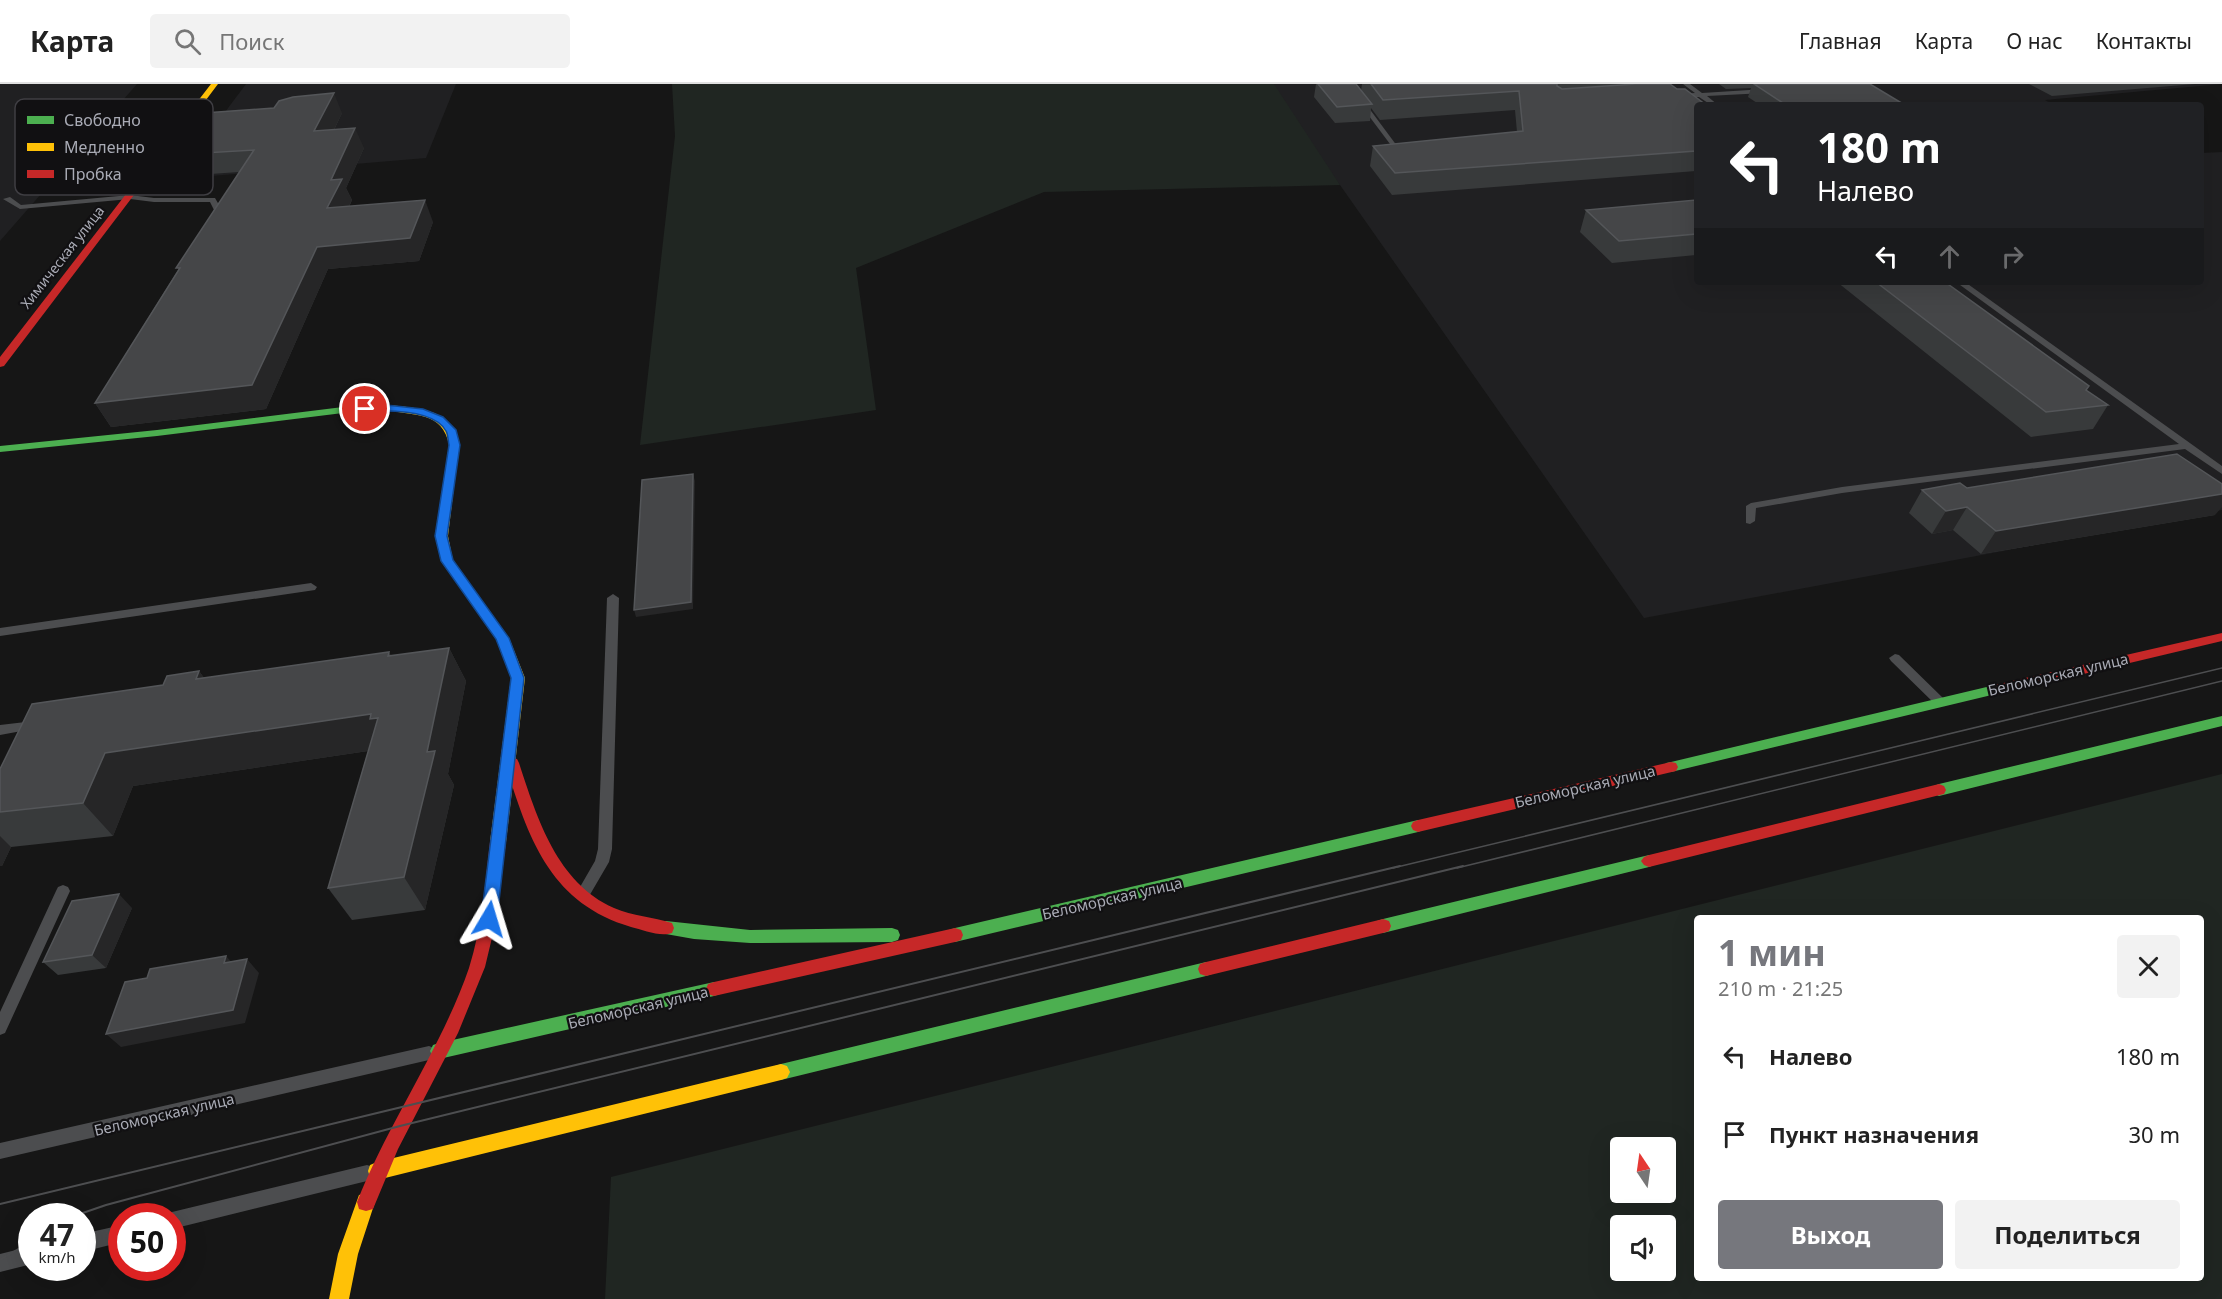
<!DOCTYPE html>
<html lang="ru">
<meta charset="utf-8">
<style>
:root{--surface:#fff;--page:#f2f2f2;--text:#222;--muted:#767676;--line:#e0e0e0;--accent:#76777d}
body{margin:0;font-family:"Noto Sans",sans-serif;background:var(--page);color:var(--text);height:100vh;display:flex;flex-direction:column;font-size:22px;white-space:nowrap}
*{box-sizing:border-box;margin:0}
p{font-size:20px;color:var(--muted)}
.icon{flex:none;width:33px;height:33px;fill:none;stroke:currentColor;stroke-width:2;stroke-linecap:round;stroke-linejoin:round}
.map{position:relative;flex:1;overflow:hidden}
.panel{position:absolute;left:1694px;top:831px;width:510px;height:366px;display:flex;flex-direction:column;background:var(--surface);border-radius:6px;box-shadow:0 6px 24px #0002}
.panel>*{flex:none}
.guide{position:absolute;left:1694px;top:18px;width:510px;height:183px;border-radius:6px;box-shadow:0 6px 24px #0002;background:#202124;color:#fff;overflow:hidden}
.needle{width:39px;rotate:347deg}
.tools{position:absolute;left:1610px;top:1053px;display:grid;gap:12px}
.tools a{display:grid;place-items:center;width:66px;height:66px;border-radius:6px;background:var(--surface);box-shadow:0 6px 24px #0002;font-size:30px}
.speed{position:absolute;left:18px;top:1119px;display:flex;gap:12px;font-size:30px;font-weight:700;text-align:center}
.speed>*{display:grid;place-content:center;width:78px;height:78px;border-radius:50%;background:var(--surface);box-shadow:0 6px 24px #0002;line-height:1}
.speed small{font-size:15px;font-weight:400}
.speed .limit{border:9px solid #d22;background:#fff;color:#111}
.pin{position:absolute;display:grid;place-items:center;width:51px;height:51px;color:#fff;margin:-26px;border:3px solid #fff;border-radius:50%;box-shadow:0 2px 6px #0007}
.me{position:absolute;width:66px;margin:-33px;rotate:7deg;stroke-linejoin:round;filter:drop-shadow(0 0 4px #0008)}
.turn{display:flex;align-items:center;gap:21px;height:126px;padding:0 24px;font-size:27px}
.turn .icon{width:78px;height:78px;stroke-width:2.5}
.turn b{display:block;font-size:42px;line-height:51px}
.lanes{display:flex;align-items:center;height:57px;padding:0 24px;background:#0003;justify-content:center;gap:30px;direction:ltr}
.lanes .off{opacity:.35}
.round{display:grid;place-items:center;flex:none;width:63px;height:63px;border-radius:6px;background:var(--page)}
.headline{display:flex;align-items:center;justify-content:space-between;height:102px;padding:0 24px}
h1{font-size:36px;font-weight:700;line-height:45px;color:var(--accent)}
.primary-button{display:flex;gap:12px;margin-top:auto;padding:12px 24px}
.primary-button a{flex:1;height:69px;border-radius:6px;background:var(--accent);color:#fff;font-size:24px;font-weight:700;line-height:69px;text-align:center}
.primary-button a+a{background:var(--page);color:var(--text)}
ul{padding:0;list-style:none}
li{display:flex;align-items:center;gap:18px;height:78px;padding:0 24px}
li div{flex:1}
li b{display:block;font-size:22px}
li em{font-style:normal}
header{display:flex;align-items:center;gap:36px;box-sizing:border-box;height:84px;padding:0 30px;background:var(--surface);border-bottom:2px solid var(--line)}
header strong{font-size:28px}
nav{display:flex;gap:33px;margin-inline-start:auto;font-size:21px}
.search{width:420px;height:54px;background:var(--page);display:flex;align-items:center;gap:15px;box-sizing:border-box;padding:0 21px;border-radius:6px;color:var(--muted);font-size:22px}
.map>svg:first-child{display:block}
.built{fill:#202022}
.green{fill:#202622;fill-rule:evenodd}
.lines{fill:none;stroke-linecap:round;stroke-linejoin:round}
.lane{fill:#4c4d4f;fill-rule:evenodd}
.fast{fill:#4caf50;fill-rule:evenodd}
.slow{fill:#ffc107;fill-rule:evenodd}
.jam{fill:#c62828;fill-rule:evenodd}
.tram-far1{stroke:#4d4e50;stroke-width:1.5}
.tram{stroke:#4d4e50;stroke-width:2}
.wall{fill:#383a3b}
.shaded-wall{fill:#262627}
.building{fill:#454648;stroke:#545659;stroke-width:1.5}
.route{fill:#1a73e8;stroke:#114b97;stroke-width:1.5}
.labels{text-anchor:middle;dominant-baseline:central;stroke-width:4.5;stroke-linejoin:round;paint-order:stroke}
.far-street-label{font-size:14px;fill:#a9abb5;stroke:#111012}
.street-label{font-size:15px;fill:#a9abb5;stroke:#111012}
.key{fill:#111012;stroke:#3f3e43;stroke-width:1.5}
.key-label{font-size:16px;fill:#a9abb5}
</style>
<header>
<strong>Карта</strong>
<div class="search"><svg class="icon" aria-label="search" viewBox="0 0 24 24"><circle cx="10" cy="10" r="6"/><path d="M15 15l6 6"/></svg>Поиск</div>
<nav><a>Главная</a><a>Карта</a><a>О нас</a><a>Контакты</a></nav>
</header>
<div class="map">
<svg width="2222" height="1215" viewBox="0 0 2222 1215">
<rect width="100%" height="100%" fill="#161616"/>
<path class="built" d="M 0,0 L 137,0 L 0,157 Z
M 246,0 L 456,0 L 426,74 L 175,95 Z
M 1263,0 L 2222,0 L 2045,16 L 2054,21 L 1696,21 L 1696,198 L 2200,198 L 2201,69 L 2222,68 L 2222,426 L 1644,534 L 1340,101 Z"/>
<path class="green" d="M 672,0 L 1274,0 L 1340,101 L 1044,108 L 856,184 L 876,326 L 640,361 L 675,52 Z
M 2222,690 L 2222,1215 L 605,1215 L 611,1093 ZM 1696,834 L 2200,834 L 2200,1194 L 1696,1194 ZM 1620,1064 L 1665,1064 L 1665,1108 L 1620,1108 ZM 1620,1142 L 1665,1142 L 1665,1186 L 1620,1186 Z"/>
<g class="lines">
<path class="lane" d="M 1345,0 L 1351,0 L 1403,70 L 1403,72 L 1399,72 Z
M 1683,0 L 1690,0 L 1702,9 L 1765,5 L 1768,7 L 1765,9 L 1707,12 L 1718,21 L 1711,21 L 1699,13 L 1676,13 L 1676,11 L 1678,10 L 1695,9 Z
M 130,111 L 154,114 L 215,114 L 222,126 L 215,138 L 212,138 L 208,136 L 214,126 L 210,118 L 154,118 L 130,115 L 20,125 L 3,115 L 10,113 L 21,121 Z
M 1956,198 L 1965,198 L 2222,382 L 2222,390 L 2185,365 L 1842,409 L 1756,424 L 1755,437 L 1750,440 L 1746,439 L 1746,422 L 1751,419 L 1842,403 L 2179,360 Z
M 311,499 L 317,503 L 315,506 L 0,552 L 0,544 Z
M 613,510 L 619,514 L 612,765 L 609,778 L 588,814 L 583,816 L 578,814 L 576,810 L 595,777 L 598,765 L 607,514 Z
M 1895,570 L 1899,571 L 1944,615 L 1946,618 L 1944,621 L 1936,621 L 1891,577 L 1889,574 Z
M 34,637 L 40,641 L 38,644 L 0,651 L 0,641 Z
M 63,801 L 68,803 L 70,807 L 5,949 L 0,951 L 0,928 L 56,807 L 58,803 Z
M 429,962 L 434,964 L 437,969 L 434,974 L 429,976 L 0,1075 L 0,1059 Z
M 367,1081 L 373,1083 L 375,1089 L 373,1095 L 367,1097 L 172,1145 L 172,1132 L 165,1132 L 172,1128 Z
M 122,1141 L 122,1158 L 82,1168 L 82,1150 Z
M 32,1162 L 32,1180 L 0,1188 L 0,1170 Z"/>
<path class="fast" d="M 390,321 L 395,324 L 394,326 L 343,329 L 157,352 L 0,368 L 0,362 L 157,346 L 343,323 Z
M 1995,601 L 2002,606 L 2000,609 L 1671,688 L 1666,687 L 1664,683 L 1666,679 L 1671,678 Z
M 2222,632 L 2222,642 L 1939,712 L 1934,710 L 1932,706 L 1934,702 L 1939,700 Z
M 1418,736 L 1423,738 L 1425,742 L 1423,746 L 1418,748 L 955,858 L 949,856 L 947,851 L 949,846 L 955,844 Z
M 1649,771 L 1654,773 L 1657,777 L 1654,781 L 1649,783 L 1383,849 L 1377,847 L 1375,842 L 1377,837 L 1383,835 Z
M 666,837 L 750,846 L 892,844 L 898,846 L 900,851 L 898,856 L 892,858 L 750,859 L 694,855 L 660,849 L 658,844 L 660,839 Z
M 1206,878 L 1212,880 L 1214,885 L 1212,890 L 1206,892 L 781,996 L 775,994 L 772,988 L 775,982 L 781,980 Z
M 714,898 L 720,900 L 722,905 L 720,910 L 714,912 L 439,975 L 433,973 L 430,967 L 433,961 L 439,959 Z"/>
<path class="slow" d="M 211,0 L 218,0 L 139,105 L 133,105 L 133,101 Z
M 390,321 C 420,325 453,324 459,361 L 448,452 L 453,477 L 509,554 L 525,594 L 506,758 L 503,762 L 498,764 L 493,762 L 490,758 L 511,594 L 497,555 L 441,477 L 436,452 L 449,361 C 443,327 413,332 386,326 L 385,324 Z
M 781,980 L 787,982 L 790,988 L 787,994 L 781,996 L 377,1096 L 370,1093 L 368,1087 L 370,1081 L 377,1078 Z
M 366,1109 L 373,1111 L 375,1118 L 358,1170 L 349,1215 L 329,1215 L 338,1170 L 359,1111 Z"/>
<path class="jam" d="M 133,101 L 140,103 L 4,282 L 0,283 L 0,273 Z
M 2222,549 L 2222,557 L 1995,611 L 1988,606 L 1995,601 Z
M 512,674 L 517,675 L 519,679 C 537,734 557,799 614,824 C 633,832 653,833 672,839 L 674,844 L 672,849 C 660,853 643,846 631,843 C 549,819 528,753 505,679 L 507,675 Z
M 1671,678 L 1676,679 L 1678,683 L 1676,687 L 1418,748 L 1413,746 L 1411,742 L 1413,738 L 1418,736 Z
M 1939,700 L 1944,702 L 1946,706 L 1944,710 L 1649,783 L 1644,781 L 1641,777 L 1644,773 L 1649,771 Z
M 498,752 L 503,754 L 506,758 L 496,837 L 485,883 L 458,949 L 398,1065 L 373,1125 L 366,1127 L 359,1125 L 357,1118 C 389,1037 441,965 469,884 C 482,843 485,800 490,758 L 493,754 Z
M 1383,835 L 1389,837 L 1391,842 L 1389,847 L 1383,849 L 1206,892 L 1200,890 L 1198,885 L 1200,880 L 1206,878 Z
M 955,844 L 961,846 L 963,851 L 961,856 L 955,858 L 714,912 L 708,910 L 706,905 L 708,900 L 714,898 Z"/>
<path class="tram-far1" d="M 1393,784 L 2222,584
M 1457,784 L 2222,597"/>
<path class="tram" d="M 0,1120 L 1400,782
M 74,1132 L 106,1121 L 400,1042 L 1463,782
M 0,1176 L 32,1157"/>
</g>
<path class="wall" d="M 1316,0 L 1356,0 L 1361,7 L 1362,0 L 1670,0 L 1696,21 L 1696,87 L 1392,111 L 1370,82 L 1373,62 L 1517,48 L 1515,26 L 1380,36 L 1371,24 L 1370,37 L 1335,39 L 1314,13 Z
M 1719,0 L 1870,0 L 1905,21 L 1760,21 L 1748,13 L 1751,4 L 1726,5 Z
M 2029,0 L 2195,0 L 2052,12 Z
M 342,29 L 334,46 L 364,64 L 346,104 L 352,116 L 349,123 L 433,138 L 419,177 L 328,185 L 266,325 L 111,343 L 95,319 L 239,88 L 181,92 L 170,71 Z
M 1696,116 L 1696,171 L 1612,179 L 1580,148 L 1586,126 Z
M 1837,198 L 1945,198 L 2086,306 L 2108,321 L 2093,345 L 2031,353 Z
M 1967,404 L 2215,431 L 1981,470 L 1953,446 L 1932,450 L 1909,429 L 1922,406 Z
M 449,564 L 466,597 L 448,690 L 454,701 L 425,826 L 352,836 L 328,804 L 368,667 L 133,702 L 113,752 L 11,763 L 2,782 L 0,782 L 0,685 L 199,587 L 204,594 L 389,568 L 391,572 Z
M 132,824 L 106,884 L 58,891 L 43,878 Z"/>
<path class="shaded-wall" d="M 334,9 L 342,29 L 323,68 L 314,47 Z
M 355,44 L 364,64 L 346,104 L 352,116 L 337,146 L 327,124 L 331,96 Z
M 425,116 L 433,138 L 419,177 L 328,185 L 266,325 L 111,343 L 95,319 L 317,163 Z
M 693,390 L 695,397 L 693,525 L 636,533 L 634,526 Z
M 2222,410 L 2222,423 L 2215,431 L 1981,470 L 1996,447 Z
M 1967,423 L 1953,446 L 1932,450 L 1946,427 Z
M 449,564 L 466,597 L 448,690 L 454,701 L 425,826 L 404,793 L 427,668 Z
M 199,587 L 223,620 L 196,595 Z
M 371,630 L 378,634 L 388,664 L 133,702 L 113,752 L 83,719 L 105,669 Z
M 0,752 L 11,763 L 2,782 L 0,782 Z
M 119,810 L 132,824 L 106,884 L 92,871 Z
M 226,872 L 238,885 L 224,879 Z
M 247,875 L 259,889 L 245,939 L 121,963 L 106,950 Z"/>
<path class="building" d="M 1318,0 L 1356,0 L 1372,20 L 1337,23 Z
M 1371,0 L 1557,0 L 1557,2 L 1562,5 L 1636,0 L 1670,0 L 1677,5 L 1685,5 L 1706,21 L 1696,21 L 1696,67 L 1395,89 L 1373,62 L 1523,47 L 1519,7 L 1383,16 Z
M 1754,0 L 1870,0 L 1905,21 L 1786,21 Z
M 334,9 L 314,47 L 355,44 L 331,96 L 342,95 L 327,124 L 425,116 L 410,154 L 317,163 L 252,301 L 95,319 L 180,184 L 176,184 L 254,66 L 170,71 L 204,29 L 274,24 L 279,17 L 293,13 Z
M 1696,116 L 1696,150 L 1619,157 L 1586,126 Z
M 1876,198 L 1945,198 L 2089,302 L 2086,306 L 2108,321 L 2046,328 Z
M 2177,370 L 2222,400 L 2222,410 L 1996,447 L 1967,423 L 1946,427 L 1922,406 L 1960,399 L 1967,404 Z
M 693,390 L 691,518 L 634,526 L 642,396 Z
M 449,564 L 427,668 L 435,667 L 404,793 L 328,804 L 378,634 L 370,635 L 371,630 L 105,669 L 83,719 L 0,728 L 0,685 L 32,620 L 163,601 L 167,592 L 199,587 L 196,595 L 389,568 L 388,572 Z
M 119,810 L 92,871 L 43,878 L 72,817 Z
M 226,872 L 224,879 L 247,875 L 233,926 L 106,950 L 125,898 L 147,894 L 150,885 Z"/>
<path class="route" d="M 386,321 L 423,325 L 443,333 L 456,346 L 460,361 L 447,452 L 453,476 L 509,554 L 524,594 L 497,835 L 495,839 L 489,841 L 483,839 L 481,835 L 511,594 L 496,555 L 441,477 L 435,452 L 449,361 C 448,357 448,350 446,347 C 436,329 401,327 383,327 C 375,328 366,330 360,325 L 365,322 Z"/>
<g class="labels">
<g class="far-street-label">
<text transform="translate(62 173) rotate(-52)">Химическая улица</text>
</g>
<g class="street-label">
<text transform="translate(2058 590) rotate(-13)">Беломорская улица</text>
<text transform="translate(1585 702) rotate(-13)">Беломорская улица</text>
<text transform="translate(1112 814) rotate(-13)">Беломорская улица</text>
<text transform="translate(638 923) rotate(-13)">Беломорская улица</text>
<text transform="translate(164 1030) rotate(-13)">Беломорская улица</text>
</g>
</g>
<rect x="15" y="15" width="198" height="96" rx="9" class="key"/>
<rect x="27" y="32" width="27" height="8" fill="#4caf50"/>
<rect x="27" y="59" width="27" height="8" fill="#ffc107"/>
<rect x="27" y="86" width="27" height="8" fill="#c62828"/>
<g class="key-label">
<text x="64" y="42">Свободно</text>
<text x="64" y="69">Медленно</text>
<text x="64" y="96">Пробка</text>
</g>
</svg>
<div class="tools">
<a><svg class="needle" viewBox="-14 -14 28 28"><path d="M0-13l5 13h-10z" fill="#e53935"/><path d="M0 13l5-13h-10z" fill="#767676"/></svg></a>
<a><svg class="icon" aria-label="sound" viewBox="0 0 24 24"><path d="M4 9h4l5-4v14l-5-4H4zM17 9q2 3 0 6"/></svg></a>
</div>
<div class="speed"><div>47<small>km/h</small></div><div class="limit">50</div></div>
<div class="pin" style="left:365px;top:325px;background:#d93025"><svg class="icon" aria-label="arrive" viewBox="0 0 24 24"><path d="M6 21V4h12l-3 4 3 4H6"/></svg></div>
<svg class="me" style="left:489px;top:835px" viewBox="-20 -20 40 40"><path d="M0-17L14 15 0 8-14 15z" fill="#1a73e8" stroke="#fff" stroke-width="4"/></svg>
<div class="guide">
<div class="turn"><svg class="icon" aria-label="left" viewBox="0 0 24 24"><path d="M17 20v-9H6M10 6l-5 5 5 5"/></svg><div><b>180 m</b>Налево</div></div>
<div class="lanes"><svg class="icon" aria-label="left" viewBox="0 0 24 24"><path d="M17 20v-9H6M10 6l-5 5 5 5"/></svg><svg class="icon off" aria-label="ahead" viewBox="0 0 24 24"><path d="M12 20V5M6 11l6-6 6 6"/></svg><svg class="icon off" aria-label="right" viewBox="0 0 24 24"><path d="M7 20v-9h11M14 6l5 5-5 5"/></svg></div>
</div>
<section class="panel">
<div class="headline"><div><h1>1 мин</h1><p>210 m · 21:25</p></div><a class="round"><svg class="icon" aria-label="close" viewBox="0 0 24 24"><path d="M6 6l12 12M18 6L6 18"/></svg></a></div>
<ul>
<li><svg class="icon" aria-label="left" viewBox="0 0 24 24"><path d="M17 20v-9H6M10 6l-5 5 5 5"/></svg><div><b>Налево</b></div><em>180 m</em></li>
<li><svg class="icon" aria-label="arrive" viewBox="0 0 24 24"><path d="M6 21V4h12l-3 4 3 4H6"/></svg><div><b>Пункт назначения</b></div><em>30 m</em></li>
</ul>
<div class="primary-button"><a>Выход</a><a>Поделиться</a></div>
</section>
</div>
